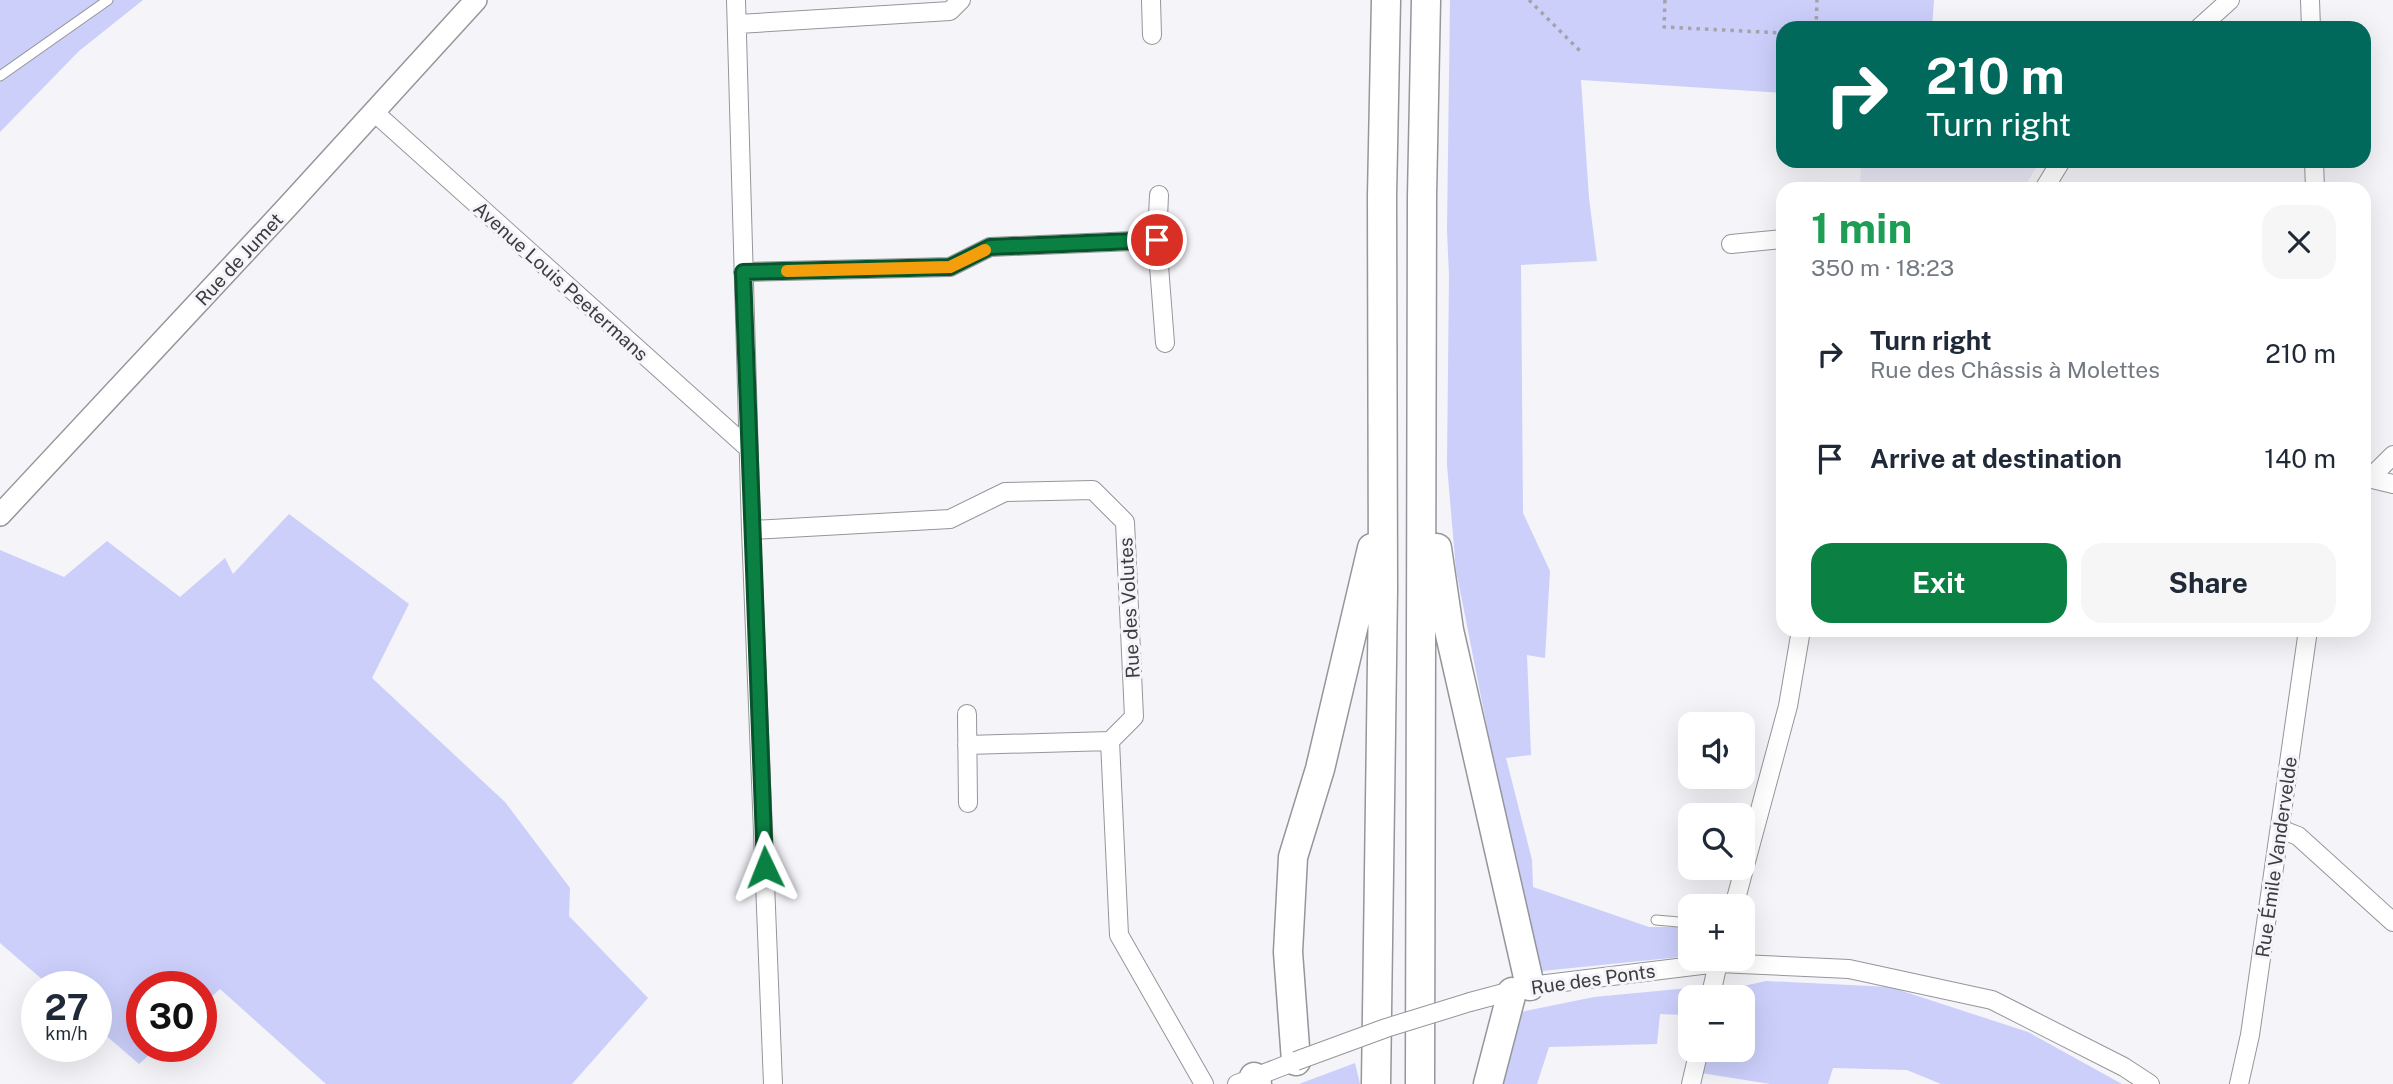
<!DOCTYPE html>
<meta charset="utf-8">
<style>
:root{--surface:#fff;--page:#f6f6f7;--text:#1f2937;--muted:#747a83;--accent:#0b8043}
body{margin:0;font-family:"Public Sans",sans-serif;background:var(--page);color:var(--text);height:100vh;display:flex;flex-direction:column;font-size:26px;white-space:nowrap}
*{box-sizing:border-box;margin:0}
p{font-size:23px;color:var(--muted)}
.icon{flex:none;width:38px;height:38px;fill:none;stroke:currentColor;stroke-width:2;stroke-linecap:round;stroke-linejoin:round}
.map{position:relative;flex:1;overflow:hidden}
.side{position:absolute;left:1776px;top:182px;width:595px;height:455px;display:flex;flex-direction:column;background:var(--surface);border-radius:21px;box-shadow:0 7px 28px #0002}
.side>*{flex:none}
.guide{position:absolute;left:1776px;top:21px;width:595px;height:147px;border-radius:21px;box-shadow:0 7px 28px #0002;background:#00695c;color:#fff;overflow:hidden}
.tools{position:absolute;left:1678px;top:712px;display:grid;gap:14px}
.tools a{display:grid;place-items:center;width:77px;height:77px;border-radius:14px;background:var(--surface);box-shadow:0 7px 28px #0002;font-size:35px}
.speed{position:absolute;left:21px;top:971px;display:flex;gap:14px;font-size:35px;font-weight:700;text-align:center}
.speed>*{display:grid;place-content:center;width:91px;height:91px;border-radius:50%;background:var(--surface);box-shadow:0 7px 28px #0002;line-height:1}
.speed small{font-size:18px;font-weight:400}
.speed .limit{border:10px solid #d22;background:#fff;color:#111}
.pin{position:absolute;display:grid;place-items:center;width:60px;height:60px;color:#fff;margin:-30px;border:4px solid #fff;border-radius:50%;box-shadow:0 2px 7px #0007}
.me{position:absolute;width:77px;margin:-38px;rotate:358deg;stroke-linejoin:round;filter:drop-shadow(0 0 5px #0008)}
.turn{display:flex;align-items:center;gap:24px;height:147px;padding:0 35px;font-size:32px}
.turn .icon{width:91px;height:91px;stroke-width:2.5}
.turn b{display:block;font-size:49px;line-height:60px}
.round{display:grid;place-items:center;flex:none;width:74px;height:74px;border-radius:21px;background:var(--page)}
.summary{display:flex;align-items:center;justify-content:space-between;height:119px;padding:0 35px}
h1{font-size:42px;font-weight:700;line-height:52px;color:#1e9e55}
.action{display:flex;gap:14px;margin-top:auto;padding:14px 35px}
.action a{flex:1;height:80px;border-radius:21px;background:var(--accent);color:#fff;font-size:28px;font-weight:700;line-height:80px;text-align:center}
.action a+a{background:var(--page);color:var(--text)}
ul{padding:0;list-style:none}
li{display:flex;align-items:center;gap:21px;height:105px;padding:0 35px}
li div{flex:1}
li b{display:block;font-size:26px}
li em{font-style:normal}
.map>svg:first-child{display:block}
.built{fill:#e7e8f4}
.green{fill:#cbcffa}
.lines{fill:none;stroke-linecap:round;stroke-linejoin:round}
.service-casing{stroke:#95969a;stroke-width:11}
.minor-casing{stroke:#95969a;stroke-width:20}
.tertiary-casing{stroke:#95969a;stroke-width:24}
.trunk-casing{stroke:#95969a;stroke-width:31}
.path{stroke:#a4a4a8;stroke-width:3.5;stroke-dasharray:3.5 5;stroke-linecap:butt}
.service{stroke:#fff;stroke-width:9}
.minor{stroke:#fff;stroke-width:18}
.tertiary{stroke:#fff;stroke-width:21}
.trunk{stroke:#fff;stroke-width:28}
.minor-bridge-casing{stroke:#95969a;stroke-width:20;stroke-linecap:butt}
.minor-bridge{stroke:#fff;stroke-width:18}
.route-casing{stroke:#07532c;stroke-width:18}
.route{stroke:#0b8043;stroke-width:12}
.slow{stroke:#f59e0b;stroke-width:12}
.labels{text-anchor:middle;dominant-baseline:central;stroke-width:6;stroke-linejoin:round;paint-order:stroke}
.street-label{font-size:19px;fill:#3c3d3e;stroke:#f4f4f9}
</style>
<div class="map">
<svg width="2393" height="1084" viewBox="0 0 2393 1084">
<rect width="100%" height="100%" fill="#f4f4f9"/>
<path class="built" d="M 1861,161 L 2040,161 L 2023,189 L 1937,189 L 1929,184 L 1895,189 L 1860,189 Z"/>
<path class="green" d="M 0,0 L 143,0 L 79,51 L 0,132 Z
M 1450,0 L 1934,0 L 1932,28 L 1783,28 L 1783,93 L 1581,80 L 1589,198 L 1597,261 L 1521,265 L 1523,513 L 1550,571 L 1545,658 L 1527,655 L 1531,755 L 1506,758 L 1532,860 L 1533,887 L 1649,927 L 1688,927 L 1690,929 L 1690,956 L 1542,971 L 1499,788 L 1456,570 L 1447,465 L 1449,275 L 1447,230 Z
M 289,514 L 409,604 L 372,678 L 505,802 L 570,888 L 569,916 L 648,998 L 572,1084 L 326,1084 L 220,989 L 201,1006 L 201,987 L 142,987 L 142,1046 L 158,1047 L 139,1064 L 96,1027 L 96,987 L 51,987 L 0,943 L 0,550 L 64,577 L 107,541 L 180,597 L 225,558 L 233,574 Z
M 1766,981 L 1890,987 L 2028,1032 L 2122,1084 L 1941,1084 L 1907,1070 L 1833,1068 L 1828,1084 L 1770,1084 L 1701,1073 L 1707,1050 L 1743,1050 L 1743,998 L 1725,997 L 1730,989 Z
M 1689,988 L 1683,1015 L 1660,1014 L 1657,1044 L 1549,1047 L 1537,1084 L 1502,1084 L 1516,1013 L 1594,997 Z
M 1355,1063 L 1360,1084 L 1299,1084 Z"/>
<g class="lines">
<defs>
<path id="service" d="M 0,76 L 108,0
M 1656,920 L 1690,923"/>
<path id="minor" d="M 736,0 L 751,530 L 773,1084
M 1151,0 L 1152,35
M 2310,0 L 2311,28
M 738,24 L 950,11 L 961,0
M 2199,28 L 2230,0
M 374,112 L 748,448
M 2314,161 L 2315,189
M 2044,189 L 2061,161
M 1159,195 L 1157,240 L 1165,343
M 1731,244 L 1783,239
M 743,272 L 950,267 L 990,247 L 1157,240
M 2364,477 L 2393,484
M 2371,477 L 2393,455
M 751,530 L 950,519 L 1005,492 L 1093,490 L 1125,522 L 1134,717 L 1110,741 L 967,745
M 967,714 L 968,803
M 1110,741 L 1119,935 L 1204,1084
M 2280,829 L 2298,836 L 2393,922
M 1734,906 L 1788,706 L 1801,630
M 1710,998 L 1719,959
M 1470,1002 L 1530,986 L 1718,963 L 1849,969 L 1992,1000 L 2124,1067 L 2150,1084
M 1237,1084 L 1296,1061
M 1691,1084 L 1699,1050
M 2239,1084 L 2250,1035 L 2308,630"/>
<path id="tertiary" d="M 0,515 L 289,205 L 476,0"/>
<path id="trunk" d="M 1437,548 L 1449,630 L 1530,986
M 1296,1061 L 1288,952 L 1293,857 L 1320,769 L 1372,548
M 1254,1077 L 1257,1084
M 1376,1084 L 1383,590 L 1382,196 L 1386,0
M 1420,1084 L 1422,196 L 1426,0
M 1488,1084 L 1512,992"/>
</defs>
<use href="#service" class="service-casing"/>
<use href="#minor" class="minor-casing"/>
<use href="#tertiary" class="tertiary-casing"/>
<use href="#trunk" class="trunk-casing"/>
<path class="path" d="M 1529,0 L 1581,52
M 1665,0 L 1664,27 L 1783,33
M 1816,28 L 1817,0"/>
<use href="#service" class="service"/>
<use href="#minor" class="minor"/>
<use href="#tertiary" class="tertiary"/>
<use href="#trunk" class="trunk"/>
<defs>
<path id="minor-bridge" d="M 1296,1061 L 1386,1028 L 1470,1002"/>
</defs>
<use href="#minor-bridge" class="minor-bridge-casing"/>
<use href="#minor-bridge" class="minor-bridge"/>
</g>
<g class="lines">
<defs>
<path id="route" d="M 765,867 L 743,272 L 950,267 L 990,247 L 1157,240"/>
</defs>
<use href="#route" class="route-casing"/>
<use href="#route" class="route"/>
<path class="slow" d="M 787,271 L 950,267 L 985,250"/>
</g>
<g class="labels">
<g class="street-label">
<text transform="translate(239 259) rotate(-47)">Rue de Jumet</text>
<text transform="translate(561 281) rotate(42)">Avenue Louis Peetermans</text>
<text transform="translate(1129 608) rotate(-93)">Rue des Volutes</text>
<text transform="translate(2276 857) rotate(-82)">Rue Émile Vandervelde</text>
<text transform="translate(1593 979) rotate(-8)">Rue des Ponts</text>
</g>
</g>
</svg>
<div class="tools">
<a><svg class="icon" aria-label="sound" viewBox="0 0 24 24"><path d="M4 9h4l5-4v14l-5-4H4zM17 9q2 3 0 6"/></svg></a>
<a><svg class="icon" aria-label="search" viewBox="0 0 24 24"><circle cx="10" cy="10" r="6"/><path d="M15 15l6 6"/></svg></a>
<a>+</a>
<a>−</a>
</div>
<div class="speed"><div>27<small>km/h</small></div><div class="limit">30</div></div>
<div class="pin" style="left:1157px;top:240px;background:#d93025"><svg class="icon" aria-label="arrive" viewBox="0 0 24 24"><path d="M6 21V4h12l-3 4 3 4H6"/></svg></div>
<svg class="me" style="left:765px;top:867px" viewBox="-20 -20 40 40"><path d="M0-17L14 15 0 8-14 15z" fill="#0b8043" stroke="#fff" stroke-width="4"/></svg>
<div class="guide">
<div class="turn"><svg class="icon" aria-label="right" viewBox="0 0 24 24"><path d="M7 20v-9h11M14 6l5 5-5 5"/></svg><div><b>210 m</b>Turn right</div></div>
</div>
<section class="side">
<div class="summary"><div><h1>1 min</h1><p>350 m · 18:23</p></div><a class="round"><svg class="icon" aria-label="close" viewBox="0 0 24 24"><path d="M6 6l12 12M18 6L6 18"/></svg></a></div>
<ul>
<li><svg class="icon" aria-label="right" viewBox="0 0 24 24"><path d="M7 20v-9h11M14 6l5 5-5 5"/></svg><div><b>Turn right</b><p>Rue des Châssis à Molettes</p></div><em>210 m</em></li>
<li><svg class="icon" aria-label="arrive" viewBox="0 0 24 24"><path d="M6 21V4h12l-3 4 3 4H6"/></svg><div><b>Arrive at destination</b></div><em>140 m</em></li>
</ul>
<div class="action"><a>Exit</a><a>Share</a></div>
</section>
</div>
